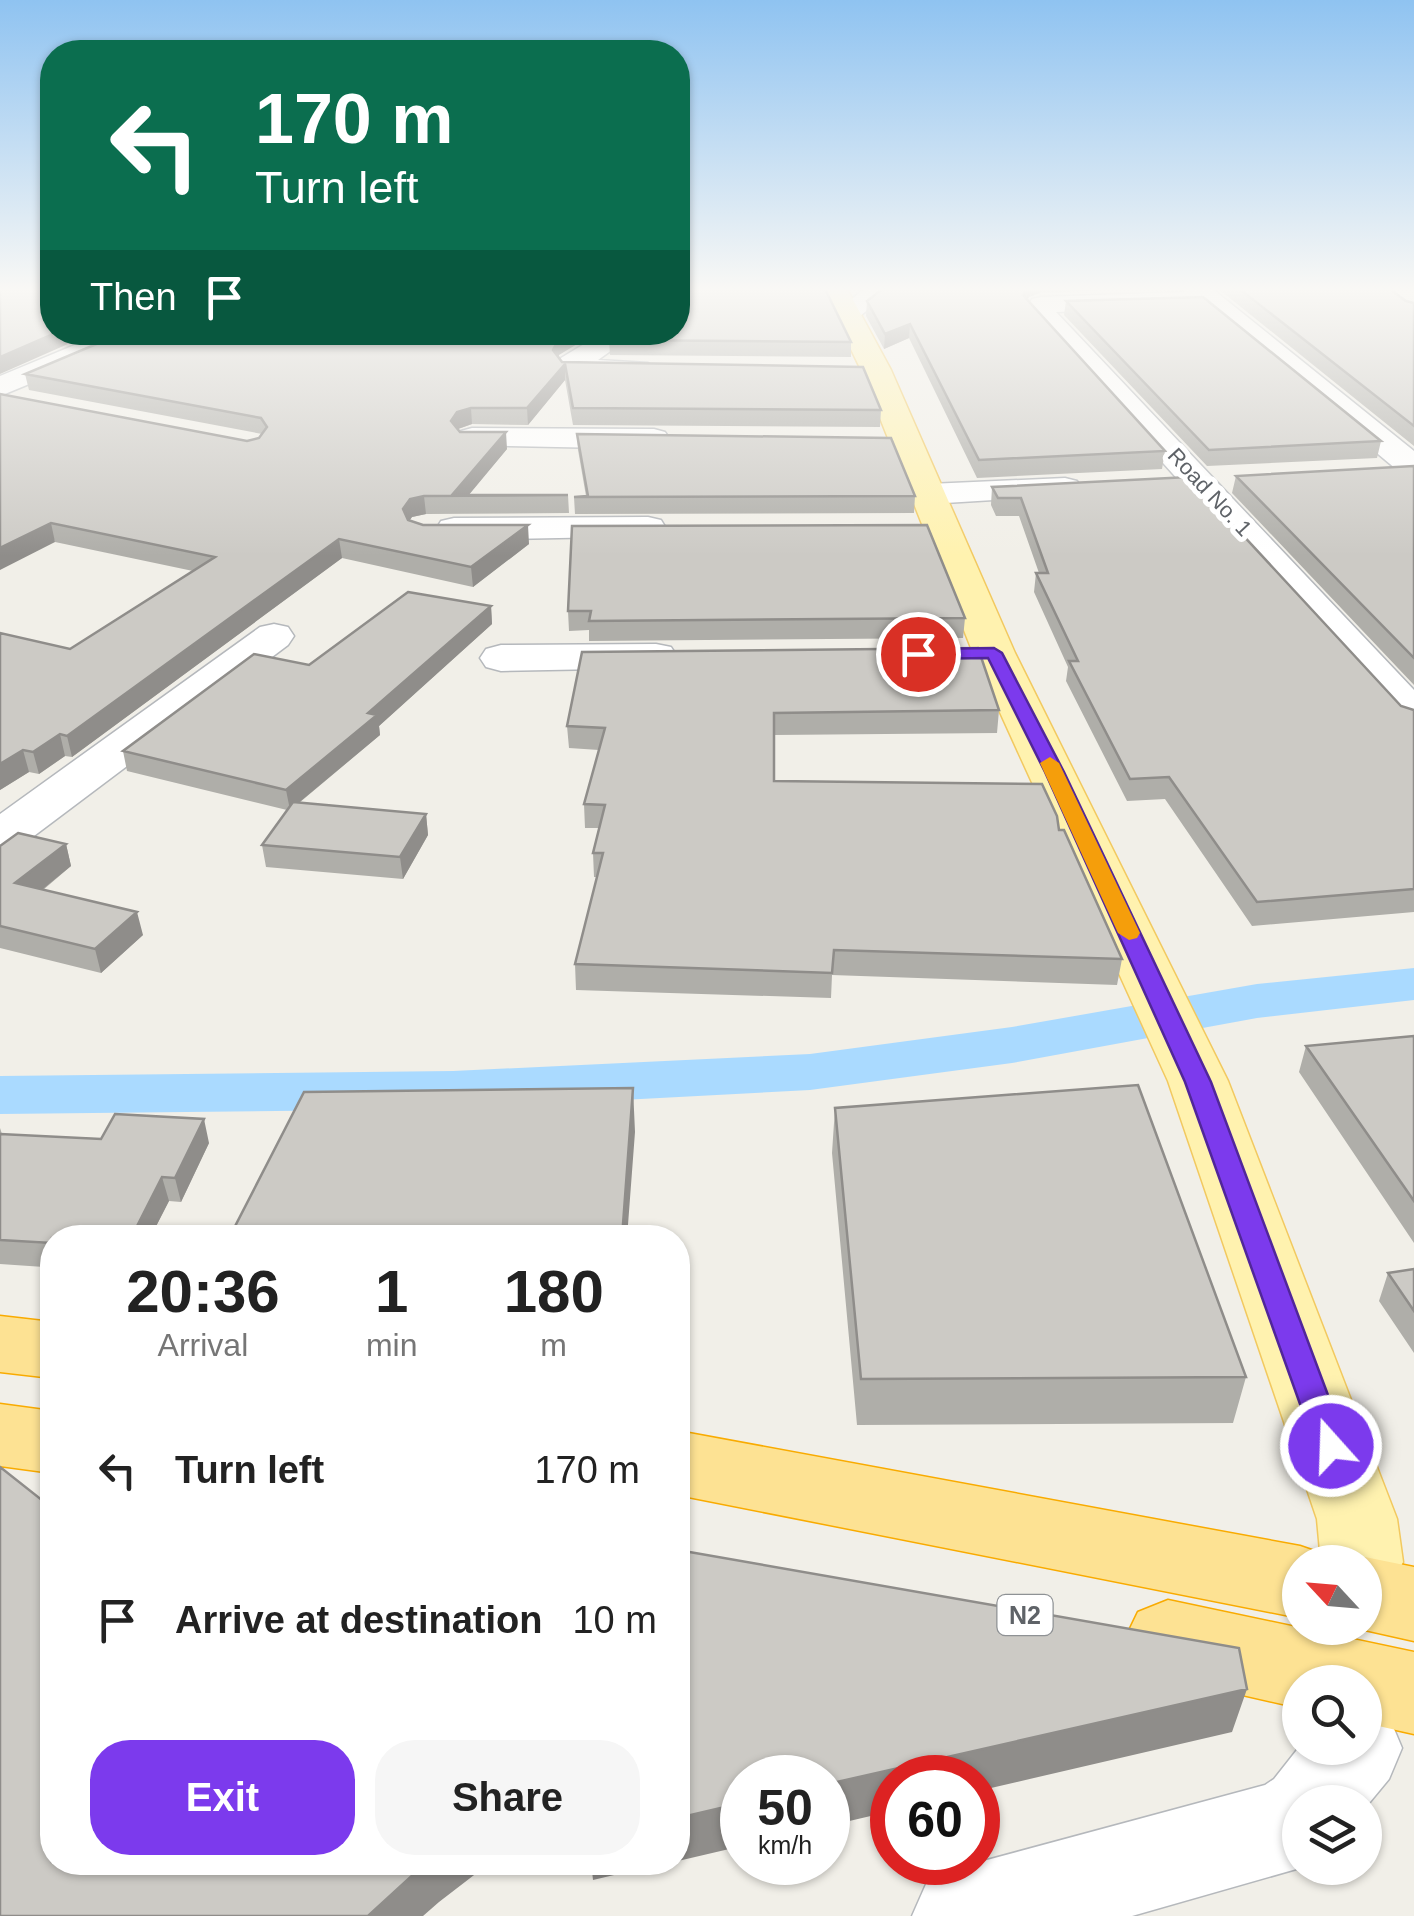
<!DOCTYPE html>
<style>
:root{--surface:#fff;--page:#f6f6f6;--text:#222;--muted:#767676;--accent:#7c3aed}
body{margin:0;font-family:Arial,sans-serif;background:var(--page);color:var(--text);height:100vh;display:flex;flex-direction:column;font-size:38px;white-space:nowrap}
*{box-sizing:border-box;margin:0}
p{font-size:32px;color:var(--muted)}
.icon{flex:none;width:55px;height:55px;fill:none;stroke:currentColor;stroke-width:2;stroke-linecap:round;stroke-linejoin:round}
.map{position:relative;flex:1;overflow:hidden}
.details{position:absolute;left:40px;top:1225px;width:650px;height:650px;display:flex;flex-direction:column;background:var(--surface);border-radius:40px;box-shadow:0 2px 8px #0004}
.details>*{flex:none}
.banner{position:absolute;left:40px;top:40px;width:650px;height:305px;border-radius:40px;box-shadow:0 2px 8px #0004;background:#0b6e4f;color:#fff;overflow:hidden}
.needle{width:65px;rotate:296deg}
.buttons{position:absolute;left:1282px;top:1545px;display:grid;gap:20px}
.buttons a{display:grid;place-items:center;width:100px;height:100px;border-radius:50%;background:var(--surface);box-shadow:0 2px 8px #0004;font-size:50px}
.speed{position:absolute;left:720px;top:1755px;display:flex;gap:20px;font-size:50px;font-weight:700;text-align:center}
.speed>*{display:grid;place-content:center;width:130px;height:130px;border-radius:50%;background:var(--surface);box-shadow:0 2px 8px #0004;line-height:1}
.speed small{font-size:25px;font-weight:400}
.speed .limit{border:15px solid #d22;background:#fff;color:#111}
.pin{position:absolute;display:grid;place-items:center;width:85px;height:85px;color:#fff;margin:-42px;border:5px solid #fff;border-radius:50%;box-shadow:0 2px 10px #0007}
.me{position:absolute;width:110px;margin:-55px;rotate:340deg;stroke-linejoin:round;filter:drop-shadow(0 0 8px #0008)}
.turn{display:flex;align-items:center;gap:35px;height:210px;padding:0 50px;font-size:45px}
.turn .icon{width:130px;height:130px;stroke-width:2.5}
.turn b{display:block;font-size:70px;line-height:85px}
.then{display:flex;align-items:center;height:95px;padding:0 50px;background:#0003;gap:20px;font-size:38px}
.eta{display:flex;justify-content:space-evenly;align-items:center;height:170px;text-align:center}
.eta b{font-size:60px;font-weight:800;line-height:70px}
.cta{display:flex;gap:20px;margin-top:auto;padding:20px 50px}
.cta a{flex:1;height:115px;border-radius:40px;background:var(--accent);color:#fff;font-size:40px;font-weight:800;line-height:115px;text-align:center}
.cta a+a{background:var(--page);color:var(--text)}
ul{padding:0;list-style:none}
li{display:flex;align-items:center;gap:30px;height:150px;padding:0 50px}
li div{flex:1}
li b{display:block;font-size:38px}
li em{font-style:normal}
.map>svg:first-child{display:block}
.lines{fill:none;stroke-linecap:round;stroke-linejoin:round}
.canal{fill:#aadaff;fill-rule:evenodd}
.street-casing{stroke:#b5b8bc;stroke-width:3}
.primary-casing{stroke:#f2c960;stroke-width:3}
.highway-casing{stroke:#f9ab00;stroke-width:3}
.street{fill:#fff;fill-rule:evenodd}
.primary{fill:#fff2af;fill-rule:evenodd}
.highway{fill:#fde293;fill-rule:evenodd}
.wall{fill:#afaea9}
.shaded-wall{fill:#8f8d8a}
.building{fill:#cccac5;stroke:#8f8d8a;stroke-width:2.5}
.route{fill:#7c3aed;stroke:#51269a;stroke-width:2.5}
.slow{fill:#f59e0b}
.labels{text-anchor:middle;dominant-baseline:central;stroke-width:10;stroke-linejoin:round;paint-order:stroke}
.far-street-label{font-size:22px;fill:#5f6368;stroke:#fff}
.shield{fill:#fff;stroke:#8f9295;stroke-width:2.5}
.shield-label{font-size:25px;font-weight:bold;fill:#5f6368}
</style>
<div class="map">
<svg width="1414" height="1916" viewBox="0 0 1414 1916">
<rect width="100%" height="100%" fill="#f1efe8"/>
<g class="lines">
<path class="canal" d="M 1414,968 L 1414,1000 L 1257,1018 L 1012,1063 L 810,1090 L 453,1109 L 0,1114 L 0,1076 L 453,1071 L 810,1054 L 1012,1027 L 1257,984 Z"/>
<defs>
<path id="street" d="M 867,287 L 896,287 L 855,320 L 837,320 L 833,314 Z
M 1182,287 L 1210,287 L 1414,451 L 1414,477 L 1402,474 L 1202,307 L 1056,312 L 1414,690 L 1414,729 L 1398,725 L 1025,309 L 1032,299 L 1041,297 L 1185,292 Z
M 106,332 L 144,332 L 141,338 L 0,396 L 0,376 Z
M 604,332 L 637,332 L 598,360 L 648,363 L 652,369 L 648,375 L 563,374 L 557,364 L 561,358 Z
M 472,428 L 654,429 L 665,432 L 670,439 L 665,446 L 654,449 L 461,445 L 456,438 L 461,431 Z
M 1065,478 L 1077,481 L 1082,488 L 1077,495 L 929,504 L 917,501 L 912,494 L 917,487 L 929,484 Z
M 648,517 L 661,520 L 666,528 L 661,536 L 454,540 L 441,537 L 436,529 L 441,521 L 454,518 Z
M 274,624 L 288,627 L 294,636 L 288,645 L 18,848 L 0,852 L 0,814 L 260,627 Z
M 656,644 L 671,647 L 677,656 L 671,665 L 656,668 L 501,671 L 486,667 L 480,658 L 486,649 L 501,645 Z
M 1365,1708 L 1389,1717 L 1402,1748 L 1389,1779 L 1365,1808 L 1365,1802 L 1300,1802 L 1300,1868 L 1132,1916 L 912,1916 L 927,1882 L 961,1867 L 1265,1785 L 1274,1779 L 1300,1746 L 1365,1748 Z"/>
<path id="primary" d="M 821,287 L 846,287 L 891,370 L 1015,653 L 1228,1081 L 1397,1519 L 1403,1562 L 1391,1587 L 1365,1597 L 1365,1562 L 1321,1562 L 1317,1519 L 1168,1081 L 973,653 L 861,370 Z"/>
<path id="highway" d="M 0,1316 L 52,1322 L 52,1378 L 0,1372 Z
M 0,1404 L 52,1411 L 52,1473 L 0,1466 Z
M 678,1431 L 1300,1546 L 1329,1556 L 1332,1562 L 1300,1562 L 1300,1618 L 678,1495 Z
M 1365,1557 L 1414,1567 L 1414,1641 L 1356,1628 L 1365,1628 L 1365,1562 L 1350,1562 Z
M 1168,1600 L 1414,1652 L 1414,1734 L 1365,1723 L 1365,1682 L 1300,1682 L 1300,1708 L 1168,1678 L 1138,1666 L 1125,1639 L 1138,1612 Z"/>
</defs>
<use href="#street" class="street-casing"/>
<use href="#primary" class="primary-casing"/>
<use href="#highway" class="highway-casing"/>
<use href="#street" class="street"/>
<use href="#primary" class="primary"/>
<use href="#highway" class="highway"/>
</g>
<path class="wall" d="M 885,287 L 1179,287 L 1040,293 L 1029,297 L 1027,300 L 1165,451 L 1162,469 L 977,478 L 909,338 L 884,349 L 866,316 L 867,301 Z
M 1216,287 L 1387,287 L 1406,301 L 1414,303 L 1414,446 Z
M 1066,301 L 1381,441 L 1377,458 L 1207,466 L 1064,315 Z
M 371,332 L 367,336 L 559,355 L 558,357 L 562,362 L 881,410 L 880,427 L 573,425 L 565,380 L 528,425 L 472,424 L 458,429 L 460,432 L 507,449 L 468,495 L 568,495 L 569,513 L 426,514 L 412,517 L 409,521 L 423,525 L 529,544 L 473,587 L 342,558 L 72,757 L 65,756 L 39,774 L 29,772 L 0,790 L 70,649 L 193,571 L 55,542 L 0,394 L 247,441 L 259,438 L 262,434 L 29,390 L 25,374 Z
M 609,340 L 851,342 L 851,357 L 610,355 Z
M 577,434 L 915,496 L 914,513 L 575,514 L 574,497 L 586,496 L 578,450 Z
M 1414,466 L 1414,685 L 1232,493 L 1236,476 Z
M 1189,477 L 1401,706 L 1414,710 L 1414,912 L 1252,926 L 1165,799 L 1127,801 L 1066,681 L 1068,667 L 1034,592 L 1036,573 L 1039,573 L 1019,516 L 996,516 L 991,505 L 992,487 Z
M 572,526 L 965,618 L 963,638 L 589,641 L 589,630 L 569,631 L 568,611 Z
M 491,606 L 492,624 L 379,726 L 380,735 L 299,803 L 426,814 L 428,835 L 403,879 L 266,867 L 262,845 L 287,810 L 127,771 L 123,751 L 309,665 Z
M 582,652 L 999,710 L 997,733 L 774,735 L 774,781 L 1059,830 L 1122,959 L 1117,985 L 832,975 L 831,998 L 576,990 L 575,964 L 597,877 L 594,877 L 593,853 L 599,828 L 585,828 L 584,804 L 599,750 L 569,748 L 567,726 Z
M 66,844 L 71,866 L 43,890 L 143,935 L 101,973 L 0,948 L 0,846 Z
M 1414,1036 L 1414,1243 L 1299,1072 L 1306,1046 Z
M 835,1108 L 1246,1377 L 1233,1423 L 857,1425 L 832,1153 Z
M 0,1128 L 2,1134 L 209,1143 L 181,1202 L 169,1201 L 150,1238 L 52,1238 L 52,1292 L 44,1267 L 0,1264 Z
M 1414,1269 L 1414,1353 L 1379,1301 L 1388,1273 Z"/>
<path class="shaded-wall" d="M 1027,287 L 1041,287 L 1040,293 L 1029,297 L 1021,309 L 1023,295 Z
M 910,324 L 909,338 L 884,349 L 885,334 Z
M 58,332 L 95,332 L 0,374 L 0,357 Z
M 570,332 L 597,332 L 559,355 L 554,366 L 553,350 L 558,340 Z
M 565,364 L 565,380 L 528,425 L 527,408 Z
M 471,408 L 472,424 L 458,429 L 451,421 L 457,412 Z
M 506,432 L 507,449 L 468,496 L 452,496 Z
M 424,496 L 426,514 L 412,517 L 405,527 L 403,509 L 410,499 Z
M 51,523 L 55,542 L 0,570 L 0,548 Z
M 528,525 L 529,544 L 473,587 L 471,567 Z
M 339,539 L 342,558 L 72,757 L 67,736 Z
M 491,606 L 492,624 L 379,726 L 380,735 L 290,810 L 286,790 L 368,713 Z
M 60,734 L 65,756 L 39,774 L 33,752 Z
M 23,750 L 29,772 L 0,790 L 0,764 Z
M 426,814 L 428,835 L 403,879 L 400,857 Z
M 66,844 L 71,866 L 22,906 L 15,883 Z
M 137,912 L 143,935 L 101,973 L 95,949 Z
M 633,1088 L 635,1132 L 627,1238 L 622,1238 Z
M 204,1119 L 209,1143 L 181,1202 L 175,1178 Z
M 162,1177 L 169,1201 L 150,1238 L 131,1238 Z
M 1247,1689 L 1232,1732 L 978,1791 L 978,1778 L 892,1778 L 892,1811 L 828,1826 L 828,1784 Z
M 742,1803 L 742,1846 L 678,1861 L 678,1818 Z
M 427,1862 L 491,1862 L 439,1902 L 423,1916 L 368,1916 Z
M 591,1862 L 669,1862 L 593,1880 Z"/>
<path class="building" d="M 0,287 L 51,291 L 52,287 L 52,332 L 58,332 L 0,357 Z
M 696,287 L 824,287 L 851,342 L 609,340 L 620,332 L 678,332 L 678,298 Z
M 885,287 L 1027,287 L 1023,295 L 1165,451 L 979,460 L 910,324 L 885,334 L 867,301 Z
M 1237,287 L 1387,287 L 1406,301 L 1414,303 L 1414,426 Z
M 1203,297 L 1381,441 L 1209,450 L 1066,301 Z
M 125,332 L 360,332 L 362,336 L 387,337 L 394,332 L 570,332 L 558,340 L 553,350 L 562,362 L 863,367 L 881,410 L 573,408 L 565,364 L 527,408 L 471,408 L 457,412 L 451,421 L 460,432 L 506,432 L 452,495 L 568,495 L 424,496 L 410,499 L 403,509 L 408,520 L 423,525 L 528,525 L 471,567 L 339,539 L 67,736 L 60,734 L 33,752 L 23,750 L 0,764 L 0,633 L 70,649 L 215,557 L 51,523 L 0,548 L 0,394 L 247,441 L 259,438 L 267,427 L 261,418 L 25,374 Z
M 577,434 L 891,438 L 915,496 L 574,497 L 588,496 Z
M 1414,466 L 1414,658 L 1236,476 Z
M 1189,477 L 1401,706 L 1414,710 L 1414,889 L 1257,902 L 1169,777 L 1130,779 L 1069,661 L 1078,661 L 1036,573 L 1048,573 L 1021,498 L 998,498 L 992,487 Z
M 927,525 L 965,618 L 589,621 L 591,611 L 568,611 L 572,526 Z
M 408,592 L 491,606 L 368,713 L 377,715 L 286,790 L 123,751 L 254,654 L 309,665 Z
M 978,648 L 999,710 L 774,713 L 774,781 L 1042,784 L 1057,816 L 1059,830 L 1064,830 L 1122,959 L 834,950 L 832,973 L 575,964 L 603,853 L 593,853 L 605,805 L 584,804 L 605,728 L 567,726 L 582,652 Z
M 293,802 L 426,814 L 400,857 L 262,845 Z
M 18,833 L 66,844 L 15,883 L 137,912 L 95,949 L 0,926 L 0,846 Z
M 1414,1036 L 1414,1201 L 1306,1046 Z
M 1138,1085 L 1246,1377 L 861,1379 L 835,1108 Z
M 633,1088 L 622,1238 L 229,1238 L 304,1092 Z
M 115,1114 L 204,1119 L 175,1178 L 162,1177 L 131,1238 L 52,1238 L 52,1243 L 0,1240 L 0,1134 L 101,1139 Z
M 52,1251 L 52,1267 L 44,1267 Z
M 1414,1269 L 1414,1311 L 1388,1273 Z
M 0,1467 L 52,1508 L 52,1862 L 427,1862 L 368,1916 L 0,1916 Z
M 678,1550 L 1239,1648 L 1247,1689 L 828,1784 L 828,1778 L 742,1778 L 742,1803 L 678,1818 Z"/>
<linearGradient id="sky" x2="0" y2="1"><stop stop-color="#8fc3f1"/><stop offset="0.52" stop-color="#f9f8f5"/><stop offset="1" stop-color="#f9f8f5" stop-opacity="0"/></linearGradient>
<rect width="1414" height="556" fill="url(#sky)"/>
<path class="route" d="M 994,648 L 1002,653 L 1064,772 L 1211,1082 L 1347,1446 L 1342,1455 L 1331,1459 L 1320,1455 L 1315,1446 L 1185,1082 L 1045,772 L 988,658 L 918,659 L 909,654 L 918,649 Z"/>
<path class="slow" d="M 1050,757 L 1059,763 L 1140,933 L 1137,938 L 1129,940 L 1118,933 L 1040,763 Z"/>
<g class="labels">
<g class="far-street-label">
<text transform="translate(1210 492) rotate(47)">Road No. 1</text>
</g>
<rect class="shield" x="997.5" y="1595" width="55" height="40" rx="8"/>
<g class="shield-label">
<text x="1025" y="1615">N2</text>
</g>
</g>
</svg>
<div class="buttons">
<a><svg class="needle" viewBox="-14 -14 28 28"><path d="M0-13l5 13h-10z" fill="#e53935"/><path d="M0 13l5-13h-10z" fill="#767676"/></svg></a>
<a><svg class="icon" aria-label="search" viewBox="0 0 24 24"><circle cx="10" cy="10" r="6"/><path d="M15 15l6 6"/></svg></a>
<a><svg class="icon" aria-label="layers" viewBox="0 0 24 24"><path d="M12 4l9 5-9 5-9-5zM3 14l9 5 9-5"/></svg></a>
</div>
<div class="speed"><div>50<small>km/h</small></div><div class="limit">60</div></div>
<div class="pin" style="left:918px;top:654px;background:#d93025"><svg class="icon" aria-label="arrive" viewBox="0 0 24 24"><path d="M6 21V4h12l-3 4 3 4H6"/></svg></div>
<svg class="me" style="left:1331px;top:1446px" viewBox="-20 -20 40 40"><circle r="17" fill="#7c3aed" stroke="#fff" stroke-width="3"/><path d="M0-11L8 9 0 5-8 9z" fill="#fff"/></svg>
<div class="banner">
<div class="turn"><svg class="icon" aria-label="left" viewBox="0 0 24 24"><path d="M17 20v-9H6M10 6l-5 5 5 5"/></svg><div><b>170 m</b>Turn left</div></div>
<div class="then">Then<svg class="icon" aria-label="arrive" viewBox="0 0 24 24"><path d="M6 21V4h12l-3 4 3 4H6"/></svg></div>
</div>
<section class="details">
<div class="eta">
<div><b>20:36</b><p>Arrival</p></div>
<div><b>1</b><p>min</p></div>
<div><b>180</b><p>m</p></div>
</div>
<ul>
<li><svg class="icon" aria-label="left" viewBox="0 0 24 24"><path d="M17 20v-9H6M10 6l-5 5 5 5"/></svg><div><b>Turn left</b></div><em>170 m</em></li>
<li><svg class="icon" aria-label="arrive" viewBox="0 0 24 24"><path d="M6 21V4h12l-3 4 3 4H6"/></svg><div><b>Arrive at destination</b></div><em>10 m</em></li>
</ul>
<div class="cta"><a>Exit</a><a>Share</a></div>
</section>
</div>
